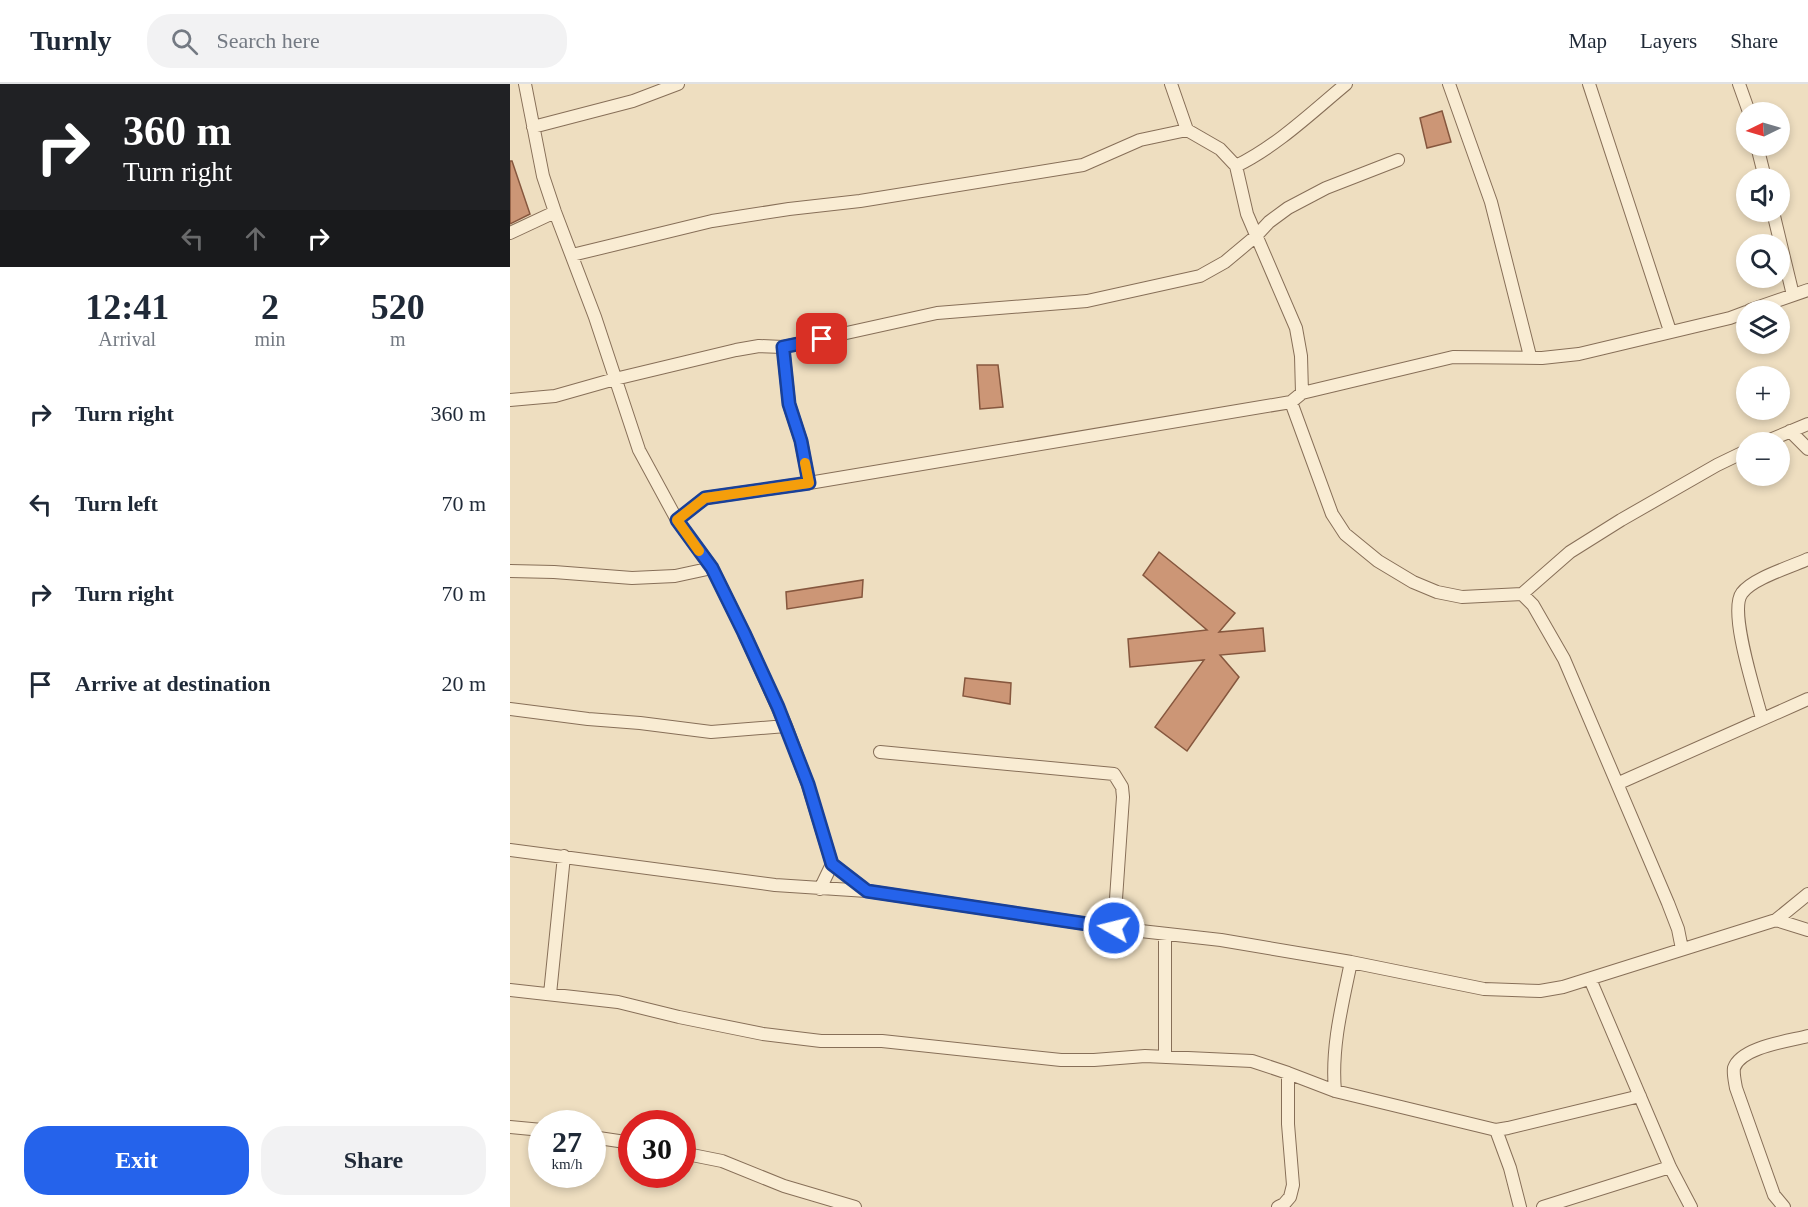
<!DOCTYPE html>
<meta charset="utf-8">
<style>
:root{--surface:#fff;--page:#f2f2f3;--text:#1f2937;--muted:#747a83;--line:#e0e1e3;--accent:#2563eb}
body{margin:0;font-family:Georgia,serif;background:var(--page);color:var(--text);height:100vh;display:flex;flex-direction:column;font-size:22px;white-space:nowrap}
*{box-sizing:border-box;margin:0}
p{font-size:20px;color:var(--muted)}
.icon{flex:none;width:33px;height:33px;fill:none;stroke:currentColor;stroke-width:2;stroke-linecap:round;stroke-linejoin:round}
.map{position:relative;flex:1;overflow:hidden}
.panel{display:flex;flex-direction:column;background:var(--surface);width:510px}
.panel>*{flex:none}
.hud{background:#202124;color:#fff;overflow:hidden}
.needle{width:39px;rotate:265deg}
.tools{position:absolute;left:1226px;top:18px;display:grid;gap:12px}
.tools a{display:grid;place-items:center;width:54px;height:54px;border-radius:50%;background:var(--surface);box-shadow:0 3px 9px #0003;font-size:30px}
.speed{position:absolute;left:18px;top:1026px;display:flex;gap:12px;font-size:30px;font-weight:700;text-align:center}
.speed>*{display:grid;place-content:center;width:78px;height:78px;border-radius:50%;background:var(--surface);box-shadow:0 3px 9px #0003;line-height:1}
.speed small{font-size:15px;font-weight:400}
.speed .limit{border:9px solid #d22;background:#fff;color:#111}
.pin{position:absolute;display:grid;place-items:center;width:51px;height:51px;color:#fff;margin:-26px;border-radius:12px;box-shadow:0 3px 9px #0006}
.me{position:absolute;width:66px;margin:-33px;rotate:278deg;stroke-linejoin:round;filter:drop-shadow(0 0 4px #0008)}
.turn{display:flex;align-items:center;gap:21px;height:126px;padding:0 24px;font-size:27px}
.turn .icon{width:78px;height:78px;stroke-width:2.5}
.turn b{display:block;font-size:42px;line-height:51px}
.lanes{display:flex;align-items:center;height:57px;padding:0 24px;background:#0003;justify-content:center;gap:30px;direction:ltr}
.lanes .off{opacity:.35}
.eta{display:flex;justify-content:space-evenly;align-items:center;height:102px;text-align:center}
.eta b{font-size:36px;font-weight:600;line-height:42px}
.action{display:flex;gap:12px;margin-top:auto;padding:12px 24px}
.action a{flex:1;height:69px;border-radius:24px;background:var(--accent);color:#fff;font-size:24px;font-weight:600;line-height:69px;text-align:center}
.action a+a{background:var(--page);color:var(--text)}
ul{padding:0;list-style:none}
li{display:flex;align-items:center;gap:18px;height:90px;padding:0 24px}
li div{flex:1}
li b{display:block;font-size:22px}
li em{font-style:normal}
header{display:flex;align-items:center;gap:36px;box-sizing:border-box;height:84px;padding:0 30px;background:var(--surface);border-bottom:2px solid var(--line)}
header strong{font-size:28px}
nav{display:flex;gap:33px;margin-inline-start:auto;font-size:21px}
.search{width:420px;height:54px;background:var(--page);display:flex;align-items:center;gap:15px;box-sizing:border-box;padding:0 21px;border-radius:24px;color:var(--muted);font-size:22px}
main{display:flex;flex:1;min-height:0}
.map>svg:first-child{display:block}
.building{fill:#cc9676;stroke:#86573e;stroke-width:1.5}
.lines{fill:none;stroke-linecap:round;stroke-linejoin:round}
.minor-casing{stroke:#876f58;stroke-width:14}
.minor{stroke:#f9ecd3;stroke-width:12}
.route-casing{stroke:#184099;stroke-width:15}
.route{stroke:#2563eb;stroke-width:10}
.slow{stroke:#f59e0b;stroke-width:10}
</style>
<header>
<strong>Turnly</strong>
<div class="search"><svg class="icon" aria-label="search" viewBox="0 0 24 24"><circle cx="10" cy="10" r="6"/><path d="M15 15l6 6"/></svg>Search here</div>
<nav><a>Map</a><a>Layers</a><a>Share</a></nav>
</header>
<main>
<section class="panel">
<div class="hud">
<div class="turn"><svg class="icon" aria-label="right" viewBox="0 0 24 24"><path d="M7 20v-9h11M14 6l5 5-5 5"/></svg><div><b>360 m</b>Turn right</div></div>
<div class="lanes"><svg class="icon off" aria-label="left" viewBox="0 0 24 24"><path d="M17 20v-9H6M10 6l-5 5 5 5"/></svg><svg class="icon off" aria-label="ahead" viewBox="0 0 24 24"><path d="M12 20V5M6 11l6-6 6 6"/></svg><svg class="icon" aria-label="right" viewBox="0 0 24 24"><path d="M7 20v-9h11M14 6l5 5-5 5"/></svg></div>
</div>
<div class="eta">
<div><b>12:41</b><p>Arrival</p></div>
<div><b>2</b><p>min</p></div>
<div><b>520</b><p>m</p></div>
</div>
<ul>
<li><svg class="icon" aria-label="right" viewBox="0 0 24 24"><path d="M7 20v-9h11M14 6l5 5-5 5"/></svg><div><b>Turn right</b></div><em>360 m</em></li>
<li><svg class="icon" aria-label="left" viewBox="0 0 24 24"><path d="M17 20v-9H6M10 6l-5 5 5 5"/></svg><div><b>Turn left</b></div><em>70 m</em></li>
<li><svg class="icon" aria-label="right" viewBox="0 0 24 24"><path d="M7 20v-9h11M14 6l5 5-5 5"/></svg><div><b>Turn right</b></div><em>70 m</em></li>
<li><svg class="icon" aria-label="arrive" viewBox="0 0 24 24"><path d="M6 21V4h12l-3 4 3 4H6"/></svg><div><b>Arrive at destination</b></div><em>20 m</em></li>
</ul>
<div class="action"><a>Exit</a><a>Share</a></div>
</section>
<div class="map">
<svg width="1298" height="1123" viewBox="0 0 1298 1123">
<rect width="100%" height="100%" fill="#eedec0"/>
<path class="building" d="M 932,27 L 941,58 L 917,64 L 910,34 Z
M 0,77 L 2,77 L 20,130 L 0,140 Z
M 467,281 L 488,281 L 493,323 L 470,325 Z
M 649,468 L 725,529 L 709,548 L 753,544 L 755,567 L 710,571 L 729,593 L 677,667 L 645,643 L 694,576 L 620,583 L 618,555 L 697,546 L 633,491 Z
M 353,496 L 352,513 L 277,525 L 276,508 Z
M 455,594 L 501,599 L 500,620 L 453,612 Z"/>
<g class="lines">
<defs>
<path id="minor" d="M 15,0 L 33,92 L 45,128 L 85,233 L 129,366 L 167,436
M 939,0 L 981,118 L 1020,272
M 1079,0 L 1160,247
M 1229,0 L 1239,28
M 23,43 L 123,17 L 168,0
M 1247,62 L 1255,94
M 726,82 C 767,62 801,29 836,0
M 1263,128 L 1283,211
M 0,149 L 45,128
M 62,171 L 202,137 L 279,125 L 350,117 L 573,81 L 630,56 L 677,46
M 1240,226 L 1298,206
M 273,263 L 427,229 L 577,217 L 690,192 L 715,178 L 746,152 L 759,138 L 778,124 L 816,104 L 888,76
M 792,309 L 943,273 L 1032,274 L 1069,270 L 1220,234 L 1236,228
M 0,316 L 45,312 L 105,295 L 226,266 L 249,262 L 273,263 L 279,320 L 291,357 L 299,399
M 781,318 L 822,430 L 835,450 L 868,477 L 903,498 L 927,508 L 952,513 L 1012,510 L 1060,468 L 1111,436 L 1207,381 L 1236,367
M 1280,347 L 1298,365
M 1255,358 L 1298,340
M 0,487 L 44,488 L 122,494 L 165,492 L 202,484
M 1012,510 L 1023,521 L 1054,575 L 1158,819 L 1168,845 L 1172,865
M 0,625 L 78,635 L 130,639 L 201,648 L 276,642
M 1252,635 C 1246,611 1218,527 1232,509 C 1243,494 1281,483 1298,475
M 370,668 L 604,690 L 612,703 L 613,713 L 604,844
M 1109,699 L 1298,615
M 0,766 L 265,801 L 357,807 L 604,844 L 711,856 L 841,878 L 974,905 L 1030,907 L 1053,903 L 1266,836 L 1298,846
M 310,805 L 322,780
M 357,807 L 322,780 L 298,701 L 276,642 L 234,549 L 202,484 L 167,436 L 195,414 L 299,399 L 781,318 L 792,309 L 791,272 L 786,244 L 737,130 L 726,82 L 710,65 L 677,46 L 661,0
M 1266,836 L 1298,810
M 655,850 L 655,973
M 1080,895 L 1160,1083 L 1181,1123
M 0,906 L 108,918 L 169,933 L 253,950 L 311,957 L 372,957 L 551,976 L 584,976 L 635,972 L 742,977 L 778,989 L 825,1007 L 986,1046 L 1000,1084 L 1010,1123
M 40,910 L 54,772
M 825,1007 C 821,964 832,921 841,878
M 0,1043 L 32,1046
M 986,1046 L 998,1044 L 1130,1012
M 82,1053 L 122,1059
M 172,1069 L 212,1077 L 274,1102 L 345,1123
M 768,1123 L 774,1120 L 780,1113 L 783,1101 L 778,1040 L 778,989
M 1033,1123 L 1160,1083
M 1274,1123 L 1264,1111 L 1226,1004 C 1225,998 1223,990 1224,984 C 1231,963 1279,957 1298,952"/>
</defs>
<use href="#minor" class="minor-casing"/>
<use href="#minor" class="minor"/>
</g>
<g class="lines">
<defs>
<path id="route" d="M 312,255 L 273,263 L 279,320 L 291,357 L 299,399 L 195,414 L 167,436 L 202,484 L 234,549 L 268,623 L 298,700 L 322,780 L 357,807 L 604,844"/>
</defs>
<use href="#route" class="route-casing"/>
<use href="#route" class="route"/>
<path class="slow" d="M 189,467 L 167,436 L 195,414 L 299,399 L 295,379"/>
</g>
</svg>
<div class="tools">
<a><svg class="needle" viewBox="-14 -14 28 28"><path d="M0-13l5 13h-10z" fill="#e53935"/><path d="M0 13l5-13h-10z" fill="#747a83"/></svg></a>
<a><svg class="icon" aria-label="sound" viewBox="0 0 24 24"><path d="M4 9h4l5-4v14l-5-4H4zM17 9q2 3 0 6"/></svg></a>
<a><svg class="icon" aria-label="search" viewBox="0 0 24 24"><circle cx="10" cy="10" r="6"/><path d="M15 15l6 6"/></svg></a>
<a><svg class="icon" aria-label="layers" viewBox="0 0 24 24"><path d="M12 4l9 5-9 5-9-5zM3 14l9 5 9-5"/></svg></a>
<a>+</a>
<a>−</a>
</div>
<div class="speed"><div>27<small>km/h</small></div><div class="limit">30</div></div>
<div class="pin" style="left:312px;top:255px;background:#d93025"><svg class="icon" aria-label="arrive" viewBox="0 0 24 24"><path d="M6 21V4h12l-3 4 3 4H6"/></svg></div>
<svg class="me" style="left:604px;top:844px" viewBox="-20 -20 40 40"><circle r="17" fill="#2563eb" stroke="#fff" stroke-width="3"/><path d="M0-11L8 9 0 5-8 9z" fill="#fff"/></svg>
</div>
</main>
